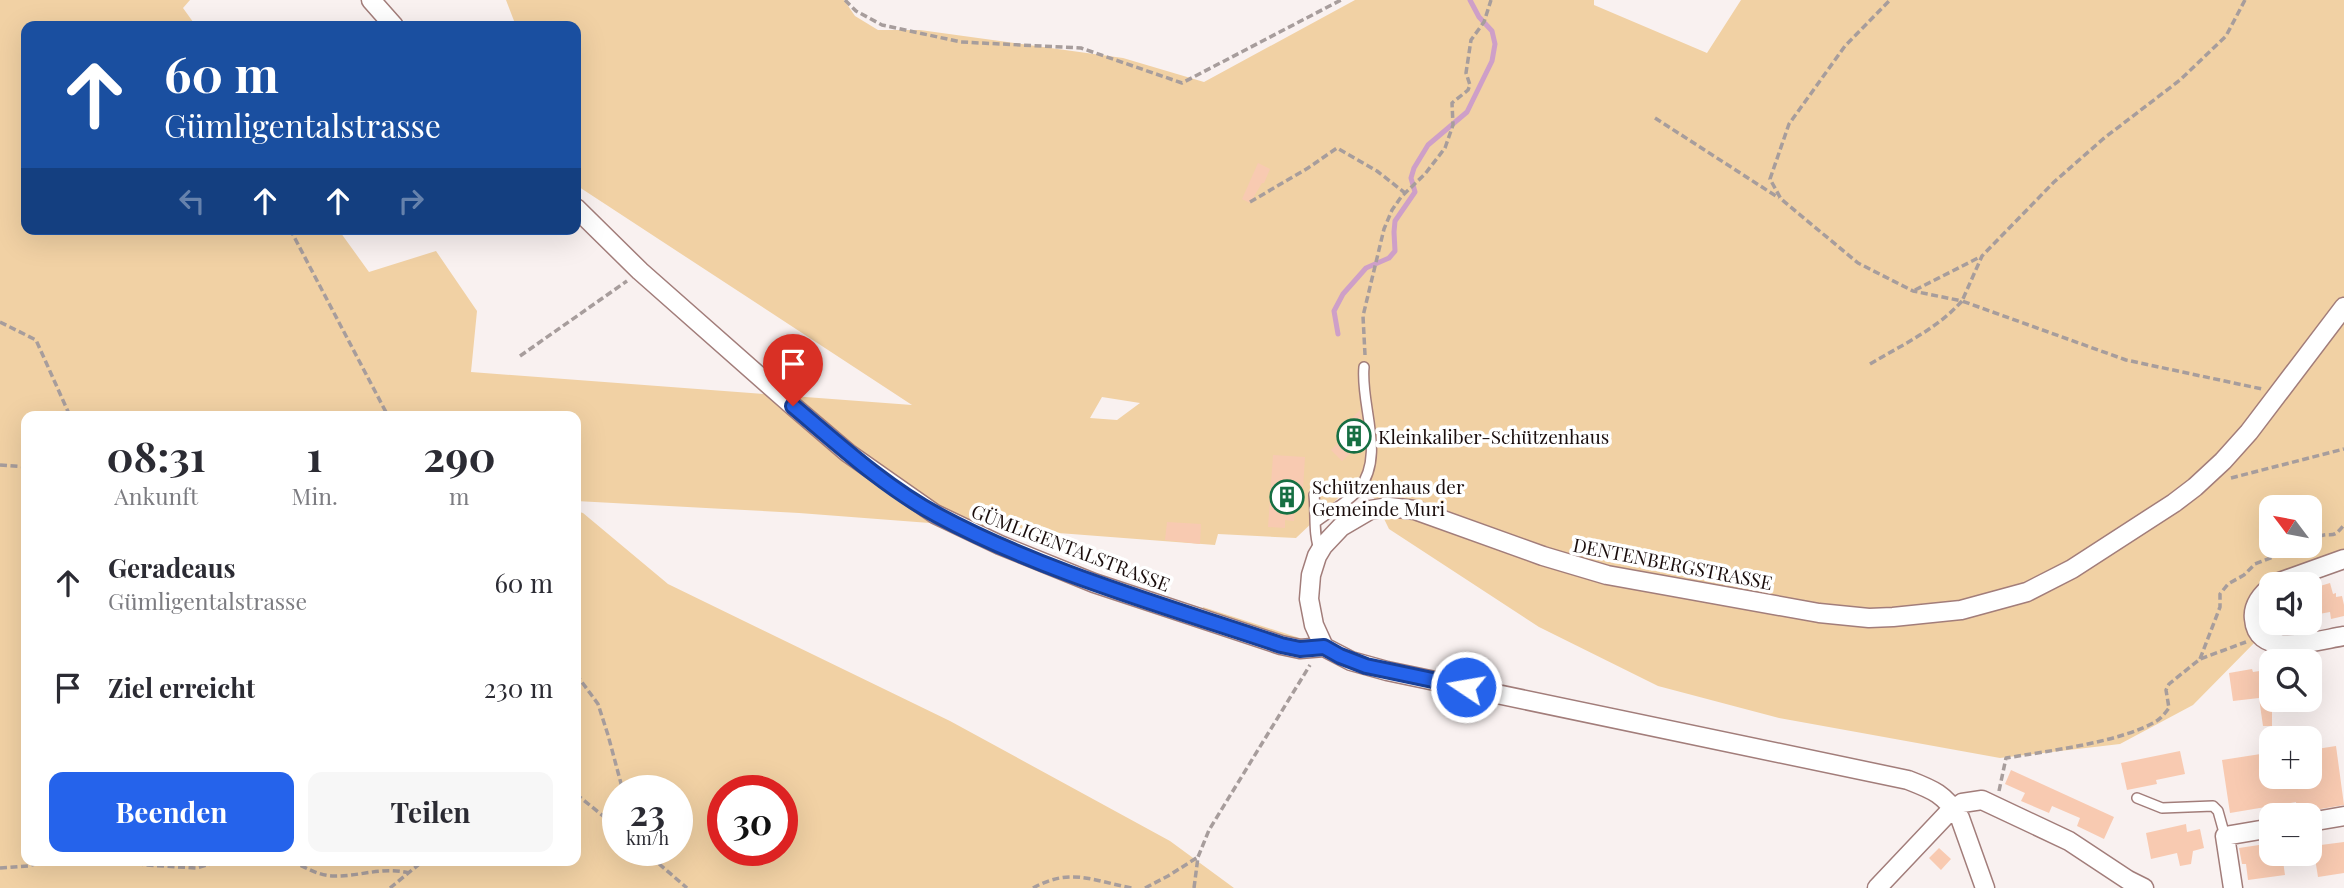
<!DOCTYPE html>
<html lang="de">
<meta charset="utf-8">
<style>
:root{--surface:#fff;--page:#f7f7f7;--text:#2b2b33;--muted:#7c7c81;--accent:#2563eb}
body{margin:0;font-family:"Playfair Display",serif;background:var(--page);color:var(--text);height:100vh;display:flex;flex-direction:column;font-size:26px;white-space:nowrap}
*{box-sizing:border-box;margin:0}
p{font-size:23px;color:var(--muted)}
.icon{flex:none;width:38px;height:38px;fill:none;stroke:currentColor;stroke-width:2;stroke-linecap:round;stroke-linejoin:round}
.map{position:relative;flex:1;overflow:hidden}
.panel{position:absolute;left:21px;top:411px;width:560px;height:455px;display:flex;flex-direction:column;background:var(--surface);border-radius:14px;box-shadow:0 7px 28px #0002}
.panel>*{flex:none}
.hud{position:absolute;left:21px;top:21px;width:560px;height:214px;border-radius:14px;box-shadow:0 7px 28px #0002;background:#1a4fa0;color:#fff;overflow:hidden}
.needle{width:46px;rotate:302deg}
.controls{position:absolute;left:2259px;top:495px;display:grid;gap:14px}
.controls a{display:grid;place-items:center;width:63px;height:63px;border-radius:14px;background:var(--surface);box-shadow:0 7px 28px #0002;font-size:35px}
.speed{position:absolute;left:602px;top:775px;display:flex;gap:14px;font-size:35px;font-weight:700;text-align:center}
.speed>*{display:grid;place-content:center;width:91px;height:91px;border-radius:50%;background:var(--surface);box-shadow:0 7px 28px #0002;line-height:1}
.speed small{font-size:18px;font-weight:400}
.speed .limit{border:10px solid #d22;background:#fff;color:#111}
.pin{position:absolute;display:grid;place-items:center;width:60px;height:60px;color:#fff;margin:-72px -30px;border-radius:50% 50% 50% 0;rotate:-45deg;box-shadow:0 0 7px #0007}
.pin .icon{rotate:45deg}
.me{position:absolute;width:77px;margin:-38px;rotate:282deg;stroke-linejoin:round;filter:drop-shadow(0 0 5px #0008)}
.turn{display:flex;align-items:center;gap:24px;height:147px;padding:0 28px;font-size:32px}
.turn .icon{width:91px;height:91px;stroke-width:2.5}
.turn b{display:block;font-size:49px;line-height:60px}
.lanes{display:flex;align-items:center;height:66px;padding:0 28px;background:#0003;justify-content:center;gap:35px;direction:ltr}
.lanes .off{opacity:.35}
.eta{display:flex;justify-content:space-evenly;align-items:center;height:119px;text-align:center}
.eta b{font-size:42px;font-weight:700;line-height:49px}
.primary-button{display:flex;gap:14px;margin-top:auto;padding:14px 28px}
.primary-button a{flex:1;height:80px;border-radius:14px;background:var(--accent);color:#fff;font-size:28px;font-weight:700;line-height:80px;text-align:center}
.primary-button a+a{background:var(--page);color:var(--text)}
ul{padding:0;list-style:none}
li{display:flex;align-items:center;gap:21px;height:105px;padding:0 28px}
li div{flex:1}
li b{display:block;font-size:26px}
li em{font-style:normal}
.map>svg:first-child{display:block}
.green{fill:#f1d1a4;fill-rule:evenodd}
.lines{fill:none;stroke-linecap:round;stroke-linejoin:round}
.stream{stroke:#ce9fc8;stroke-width:5}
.building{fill:#f8cab1}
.lane-casing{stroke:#a27d7a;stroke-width:12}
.street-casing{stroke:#a27d7a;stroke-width:21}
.path{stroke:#a79d9c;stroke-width:3.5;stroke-dasharray:7 3.5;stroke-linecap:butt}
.lane{stroke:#fff;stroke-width:9}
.street{stroke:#fff;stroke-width:18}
.route-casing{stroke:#184099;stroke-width:18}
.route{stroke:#2563eb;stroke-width:12}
.labels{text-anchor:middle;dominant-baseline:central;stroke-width:7;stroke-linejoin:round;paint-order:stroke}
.poi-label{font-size:19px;fill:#1a0d0c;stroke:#fff;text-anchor:start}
.street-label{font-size:19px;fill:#1a0d0c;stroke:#fff}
</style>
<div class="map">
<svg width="2344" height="888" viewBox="0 0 2344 888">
<rect width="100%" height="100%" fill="#f9f1f0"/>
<path class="green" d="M 0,0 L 190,0 L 183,8 L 196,26 L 26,26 L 26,229 L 338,229 L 369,272 L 436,251 L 477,311 L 471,372 L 912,405 L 576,185 L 576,26 L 516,26 L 506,0 L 844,0 L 855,16 L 878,30 L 920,30 L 1123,58 L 1204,82 L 1355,0 L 1594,0 L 1594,5 L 1707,53 L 1741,0 L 2344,0 L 2344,559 L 2261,596 L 2261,636 L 2193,705 L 2120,744 L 2000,758 L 1779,718 L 1658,686 L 1539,627 L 1389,529 L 1368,486 L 1372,466 L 1296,538 L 1218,534 L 1215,545 L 799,513 L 576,501 L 576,416 L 26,416 L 26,861 L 576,861 L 576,511 L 583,513 L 668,584 L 950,721 L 1170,841 L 1234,888 L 0,888 ZM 1102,397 L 1140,403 L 1117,420 L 1090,418 ZM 2272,508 L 2310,508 L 2310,546 L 2272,546 ZM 618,791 L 677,791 L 677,850 L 618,850 ZM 723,791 L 782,791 L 782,850 L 723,850 Z
M 1203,607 L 1309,641 L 1289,642 L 1201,614 Z"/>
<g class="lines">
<path class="stream" d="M 1338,334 L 1334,311 L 1343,294 L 1366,268 L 1389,258 L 1395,251 L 1394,232 L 1395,221 L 1415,192 L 1411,178 L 1414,168 L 1428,145 L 1467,112 L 1492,61 L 1495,44 L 1492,31 L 1479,17 L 1470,0"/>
</g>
<path class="building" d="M 1258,163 L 1270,169 L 1264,183 L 1262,183 L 1250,203 L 1242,199 Z
M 1360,410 L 1364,441 L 1342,461 L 1331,450 L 1352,429 L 1347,423 Z
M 1273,455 L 1305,457 L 1302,505 L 1295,505 L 1294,521 L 1285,520 L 1285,528 L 1268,527 Z
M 1167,522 L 1201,524 L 1200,544 L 1165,540 Z
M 2330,583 L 2333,594 L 2336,593 L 2336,597 L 2342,596 L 2344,605 L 2344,616 L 2331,619 L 2330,612 L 2319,614 L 2310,612 L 2310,589 Z
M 2252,669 L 2253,672 L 2272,669 L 2272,726 L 2263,726 L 2259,698 L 2233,701 L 2229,673 Z
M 2336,746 L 2344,805 L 2297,813 L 2296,802 L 2230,813 L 2222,760 L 2267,753 L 2272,777 L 2275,777 L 2276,782 L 2310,779 L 2310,750 Z
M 2180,751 L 2185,774 L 2156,780 L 2157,784 L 2127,790 L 2121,763 Z
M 2011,770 L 2114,817 L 2104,839 L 2077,826 L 2080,818 L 2052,806 L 2049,813 L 2021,801 L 2025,793 L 2005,784 Z
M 2186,824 L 2187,832 L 2200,829 L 2204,848 L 2193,851 L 2191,864 L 2180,866 L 2177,853 L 2151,859 L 2146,833 Z
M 2344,842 L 2344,873 L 2318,877 L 2313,846 Z
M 2259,845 L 2260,852 L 2272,851 L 2272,854 L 2282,854 L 2285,875 L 2248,880 L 2246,864 L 2242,864 L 2239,848 Z
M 1939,848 L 1951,859 L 1941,870 L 1929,858 Z"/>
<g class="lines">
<defs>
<path id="lane" d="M 1314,495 C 1316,513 1313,536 1320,551
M 1316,522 C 1330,511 1349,502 1359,489 C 1386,455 1360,405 1364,367
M 2137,798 L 2162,808 L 2213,806 L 2218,811 L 2225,836"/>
<path id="street" d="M 371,0 L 394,26
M 576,208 L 640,271 L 793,406 L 848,453 L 935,514 L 1000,545 L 1094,583 L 1281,645 L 1300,649 L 1324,647
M 2274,584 L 2344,559
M 2272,586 C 2262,593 2252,606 2254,619 C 2257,660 2318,640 2344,636
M 2310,822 L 2344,816
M 1877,888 L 1947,814 L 1962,803 L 1982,800 L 2069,841 L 2128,880 L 2144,888
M 1985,888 L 1960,818 C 1944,794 1934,790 1908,780 L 1387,671 L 1351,661 L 1324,647 L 1314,625 L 1309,599 L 1311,575 L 1317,556 L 1323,546 L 1341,527 L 1370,510 L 1389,507 L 1415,510 L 1543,556 L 1607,575 L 1819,613 L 1869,618 L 1893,617 L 1961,610 L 2027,592 L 2072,569 L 2174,503 L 2195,487 L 2223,461 L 2249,432 L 2344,307
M 2233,888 L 2225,836 L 2272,828"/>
</defs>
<use href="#lane" class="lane-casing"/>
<use href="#street" class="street-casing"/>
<path class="path" d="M 845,0 L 856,11 L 882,25 L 961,42 L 1081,48 L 1182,83 L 1341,0
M 2245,0 L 2226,36 L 2180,80 L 2103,139 L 2054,182 L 1982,256 L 1962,301 L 2126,360 L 2262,389
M 1655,118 L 1779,198
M 1250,202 L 1308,168 L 1337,148 L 1377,171 L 1405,193
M 290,229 L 388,416
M 1915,290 L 1980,257
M 0,322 L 36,340 L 70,416
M 1365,355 L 1363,316 L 1384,229 L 1392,210 L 1401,197 L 1425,174 L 1445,148 L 1453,125 L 1452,103 L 1468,90 L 1470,85 L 1466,73 L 1471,40 L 1484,22 L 1491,0
M 520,356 L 627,281
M 1870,364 C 1902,345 1937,329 1962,301 L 1913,291 L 1858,263 L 1781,199 L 1770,179 L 1789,124 L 1845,46 L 1890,0
M 0,465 L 26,467
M 2231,478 L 2344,449
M 2310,543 C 2313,541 2316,538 2320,536 C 2333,532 2332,540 2344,525
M 2200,659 L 2220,607 L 2220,594 L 2228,584 L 2244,575 L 2255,564 L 2302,546
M 576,674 L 598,704 L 608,735 L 623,791
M 1999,791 L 2006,758 C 2047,751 2124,742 2158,720 C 2162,717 2166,712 2169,708 L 2166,690 L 2169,684 L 2200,659 L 2246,642
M 576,794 L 618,828
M 643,850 L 687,888
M 126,861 L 145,865 L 196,868 L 222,861
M 291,861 C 305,867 317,875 332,876 C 359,877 383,866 409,873
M 0,868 L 28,866 L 46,861
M 390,888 L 423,861
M 1033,888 C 1071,867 1093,881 1132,888
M 1145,888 L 1168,876 L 1198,857
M 1194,888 L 1198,857 L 1209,830 L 1310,665"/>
<use href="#lane" class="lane"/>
<use href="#street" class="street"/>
</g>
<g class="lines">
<defs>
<path id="route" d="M 793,406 C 838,444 885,487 937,515 C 1045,573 1166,606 1281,645 L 1300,649 L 1324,647 L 1340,656 L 1366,666 L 1466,687"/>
</defs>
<use href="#route" class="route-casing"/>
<use href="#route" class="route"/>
</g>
<defs>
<symbol id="building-ring" viewBox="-11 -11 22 22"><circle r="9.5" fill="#fff" stroke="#166f43" stroke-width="1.5"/><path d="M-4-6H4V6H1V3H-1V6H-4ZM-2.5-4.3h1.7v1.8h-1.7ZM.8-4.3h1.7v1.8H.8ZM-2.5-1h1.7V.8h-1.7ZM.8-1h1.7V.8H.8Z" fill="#166f43"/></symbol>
</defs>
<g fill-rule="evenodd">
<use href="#building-ring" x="1335" y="417" width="38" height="38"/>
<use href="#building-ring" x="1268" y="478" width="38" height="38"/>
</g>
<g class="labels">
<g class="poi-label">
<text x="1378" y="436">Kleinkaliber-Schützenhaus</text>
<text x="1312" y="486">Schützenhaus der<tspan x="1312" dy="22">Gemeinde Muri</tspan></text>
</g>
<g class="street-label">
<text transform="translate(1071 547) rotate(21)">GÜMLIGENTALSTRASSE</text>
<text transform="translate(1673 563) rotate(11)">DENTENBERGSTRASSE</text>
</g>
</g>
</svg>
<div class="controls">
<a><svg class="needle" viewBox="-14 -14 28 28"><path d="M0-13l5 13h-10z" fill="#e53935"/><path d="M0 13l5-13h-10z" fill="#7c7c81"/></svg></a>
<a><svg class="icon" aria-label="sound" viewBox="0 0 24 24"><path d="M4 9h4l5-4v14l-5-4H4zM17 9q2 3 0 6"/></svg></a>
<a><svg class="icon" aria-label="search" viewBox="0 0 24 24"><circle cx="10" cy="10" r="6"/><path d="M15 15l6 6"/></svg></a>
<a>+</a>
<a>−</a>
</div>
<div class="speed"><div>23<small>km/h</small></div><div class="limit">30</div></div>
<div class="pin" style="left:793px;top:406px;background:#d93025"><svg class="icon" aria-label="arrive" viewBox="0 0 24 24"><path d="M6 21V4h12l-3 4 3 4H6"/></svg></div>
<svg class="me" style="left:1466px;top:687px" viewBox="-20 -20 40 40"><circle r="17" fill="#2563eb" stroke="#fff" stroke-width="3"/><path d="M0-11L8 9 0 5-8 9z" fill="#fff"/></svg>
<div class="hud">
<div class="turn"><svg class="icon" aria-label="ahead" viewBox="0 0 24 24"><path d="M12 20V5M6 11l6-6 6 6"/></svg><div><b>60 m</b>Gümligentalstrasse</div></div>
<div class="lanes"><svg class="icon off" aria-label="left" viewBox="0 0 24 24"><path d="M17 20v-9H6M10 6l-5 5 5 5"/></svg><svg class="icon" aria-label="ahead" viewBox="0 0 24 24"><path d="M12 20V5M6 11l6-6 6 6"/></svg><svg class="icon" aria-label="ahead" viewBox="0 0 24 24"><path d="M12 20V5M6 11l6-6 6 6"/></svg><svg class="icon off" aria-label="right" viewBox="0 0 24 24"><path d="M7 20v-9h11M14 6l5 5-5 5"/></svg></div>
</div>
<section class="panel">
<div class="eta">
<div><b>08:31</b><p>Ankunft</p></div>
<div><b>1</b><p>Min.</p></div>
<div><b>290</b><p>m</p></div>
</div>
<ul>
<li><svg class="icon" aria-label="ahead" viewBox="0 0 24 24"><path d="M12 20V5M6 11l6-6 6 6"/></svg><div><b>Geradeaus</b><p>Gümligentalstrasse</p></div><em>60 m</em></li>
<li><svg class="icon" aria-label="arrive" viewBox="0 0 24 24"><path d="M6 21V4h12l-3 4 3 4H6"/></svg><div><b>Ziel erreicht</b></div><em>230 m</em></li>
</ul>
<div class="primary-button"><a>Beenden</a><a>Teilen</a></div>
</section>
</div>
